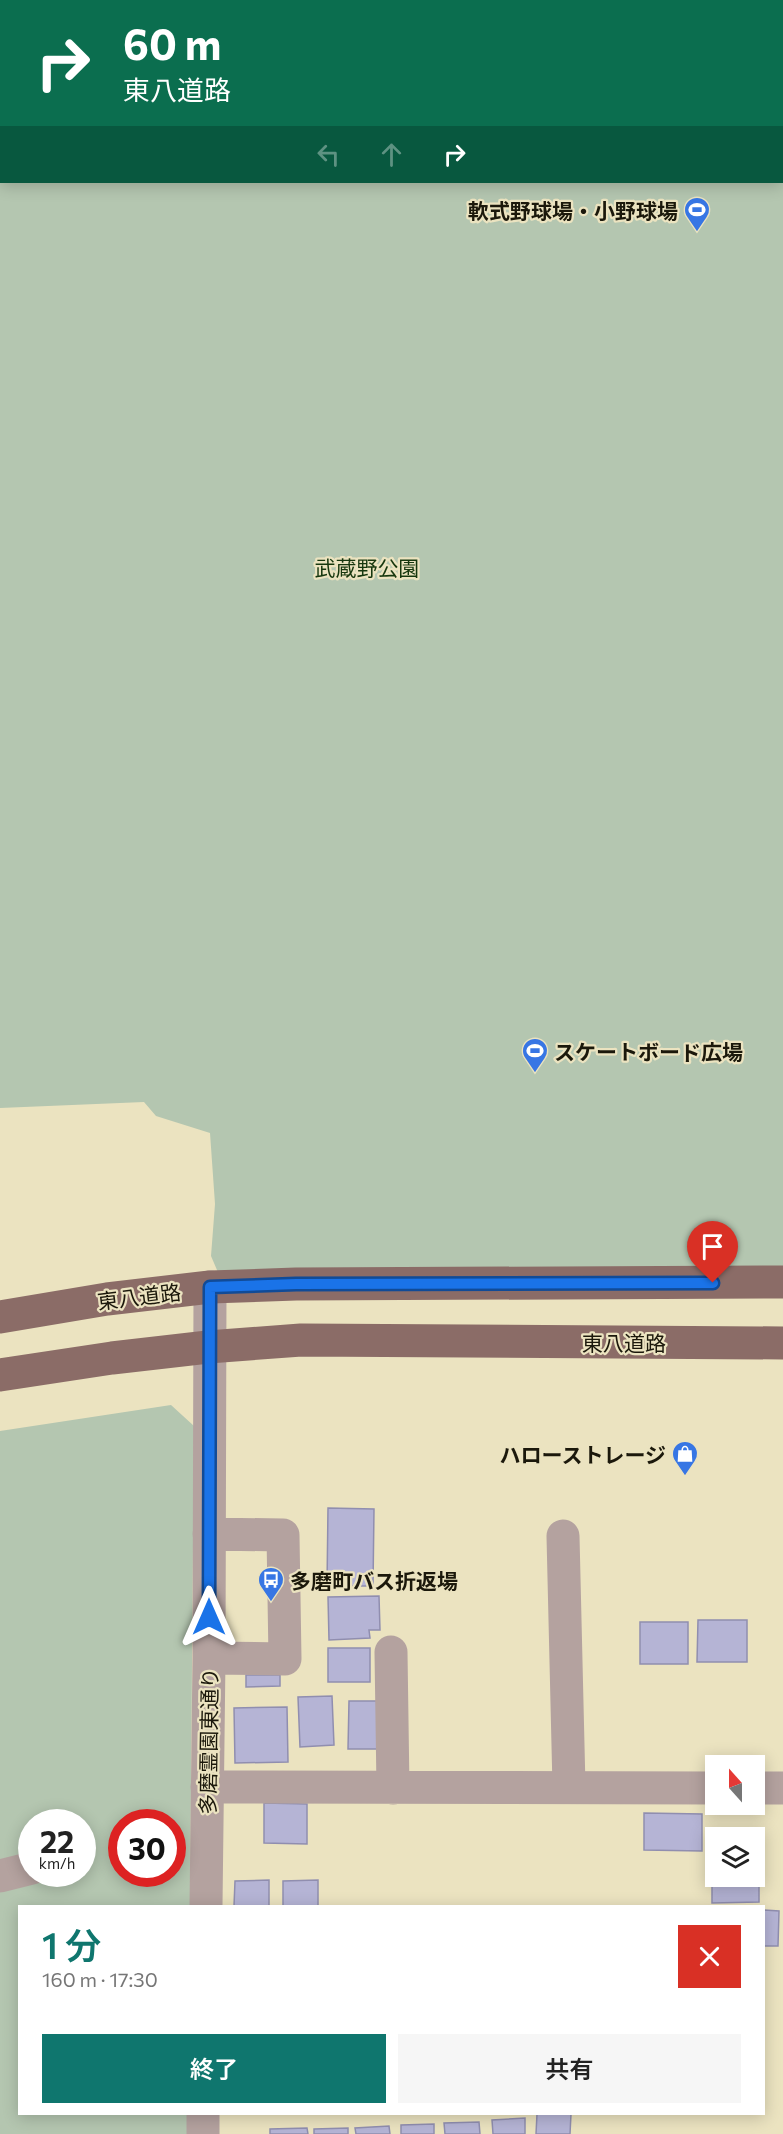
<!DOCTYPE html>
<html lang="ja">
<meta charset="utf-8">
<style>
:root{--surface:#fff;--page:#f6f6f6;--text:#222;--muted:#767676;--accent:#0f766e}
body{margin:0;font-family:Commissioner,"Noto Sans JP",sans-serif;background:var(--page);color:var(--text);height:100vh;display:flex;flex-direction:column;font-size:22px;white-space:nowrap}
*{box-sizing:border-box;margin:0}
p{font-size:20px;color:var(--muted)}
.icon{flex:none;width:33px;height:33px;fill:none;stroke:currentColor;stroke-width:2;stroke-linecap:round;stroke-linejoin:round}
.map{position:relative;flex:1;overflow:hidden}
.details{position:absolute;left:18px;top:1905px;width:747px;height:210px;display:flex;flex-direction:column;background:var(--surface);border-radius:0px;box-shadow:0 3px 15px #0003}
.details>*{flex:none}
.banner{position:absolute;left:0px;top:0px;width:783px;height:183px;box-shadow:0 3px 15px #0003;background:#0b6e4f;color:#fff;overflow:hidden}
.needle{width:39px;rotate:339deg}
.controls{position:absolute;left:705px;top:1755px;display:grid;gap:12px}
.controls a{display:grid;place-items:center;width:60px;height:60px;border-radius:0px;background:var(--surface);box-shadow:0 3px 15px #0003;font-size:30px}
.speed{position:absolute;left:18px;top:1809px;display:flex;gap:12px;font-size:30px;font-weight:700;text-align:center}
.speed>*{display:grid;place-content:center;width:78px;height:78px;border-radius:50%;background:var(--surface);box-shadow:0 3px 15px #0003;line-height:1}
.speed small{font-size:15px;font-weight:400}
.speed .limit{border:9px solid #d22;background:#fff;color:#111}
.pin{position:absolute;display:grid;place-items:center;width:51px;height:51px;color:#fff;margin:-62px -26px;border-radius:50% 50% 50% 0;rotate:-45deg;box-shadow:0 0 6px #0007}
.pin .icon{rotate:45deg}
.me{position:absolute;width:66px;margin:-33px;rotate:0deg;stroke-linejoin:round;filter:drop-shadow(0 0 4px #0008)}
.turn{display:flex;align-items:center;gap:21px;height:126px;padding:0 24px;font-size:27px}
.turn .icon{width:78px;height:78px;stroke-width:2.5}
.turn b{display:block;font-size:42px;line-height:51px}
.lanes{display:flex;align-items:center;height:57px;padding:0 24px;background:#0003;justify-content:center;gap:30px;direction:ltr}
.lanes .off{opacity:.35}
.round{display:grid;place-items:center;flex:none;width:63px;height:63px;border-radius:0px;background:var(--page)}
.overview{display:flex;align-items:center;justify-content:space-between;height:102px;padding:0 24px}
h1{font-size:36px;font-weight:600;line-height:45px;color:var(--accent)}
.cta{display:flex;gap:12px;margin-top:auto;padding:12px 24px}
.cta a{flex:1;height:69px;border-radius:0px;background:var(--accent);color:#fff;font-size:24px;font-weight:600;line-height:69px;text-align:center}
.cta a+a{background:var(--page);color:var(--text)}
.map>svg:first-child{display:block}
.green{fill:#b4c6b0;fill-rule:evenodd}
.building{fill:#b5b4d5;stroke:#908eaf;stroke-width:1.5}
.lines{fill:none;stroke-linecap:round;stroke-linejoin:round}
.minor{stroke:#b4a29f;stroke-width:33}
.major{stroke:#8b6c67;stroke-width:33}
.route-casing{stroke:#114b97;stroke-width:15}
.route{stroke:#1a73e8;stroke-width:10}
.labels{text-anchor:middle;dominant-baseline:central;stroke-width:4.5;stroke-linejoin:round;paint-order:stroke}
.poi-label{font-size:21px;font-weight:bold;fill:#1b180b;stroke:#ebe3c0;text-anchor:end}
.park-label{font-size:21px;fill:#16370e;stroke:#ebe3c0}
.street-label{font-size:21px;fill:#1b180b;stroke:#ebe3c0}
</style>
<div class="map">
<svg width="783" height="2134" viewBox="0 0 783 2134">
<rect width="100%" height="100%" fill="#ebe3c0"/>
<path class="green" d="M 0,0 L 783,0 L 783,1275 L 220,1277 L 211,1256 L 215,1204 L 210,1133 L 156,1116 L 144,1102 L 0,1108 ZM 2,2 L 782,2 L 782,182 L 2,182 Z
M 171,1405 L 194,1426 L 190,1906 L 20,1906 L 20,2114 L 188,2114 L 188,2134 L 0,2134 L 0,1431 ZM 32,1822 L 82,1822 L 82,1874 L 32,1874 ZM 122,1822 L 172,1822 L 172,1874 L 122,1874 Z"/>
<path class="building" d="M 328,1508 L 374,1509 L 373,1586 L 327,1586 Z
M 379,1596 L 380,1630 L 369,1630 L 370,1638 L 329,1640 L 328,1597 Z
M 698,1620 L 747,1620 L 747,1662 L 697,1662 Z
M 640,1622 L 688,1622 L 688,1664 L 640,1664 Z
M 328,1648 L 370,1648 L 370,1682 L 328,1682 Z
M 246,1675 L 280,1675 L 280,1686 L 246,1687 Z
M 332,1696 L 334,1745 L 300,1747 L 298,1697 Z
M 349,1701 L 378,1701 L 377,1749 L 348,1749 Z
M 287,1707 L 288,1762 L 235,1763 L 234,1708 Z
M 264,1803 L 307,1804 L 307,1844 L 264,1843 Z
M 644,1813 L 702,1814 L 702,1851 L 644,1850 Z
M 712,1858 L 716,1858 L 716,1876 L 754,1876 L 754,1858 L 759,1858 L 759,1902 L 712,1903 Z
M 269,1880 L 269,1906 L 234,1906 L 235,1881 Z
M 318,1880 L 318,1906 L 283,1906 L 283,1881 Z
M 764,1910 L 779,1911 L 778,1946 L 764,1946 Z
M 537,2114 L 571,2114 L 570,2134 L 536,2134 Z
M 525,2118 L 525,2134 L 493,2134 L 492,2120 Z
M 479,2122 L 480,2134 L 445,2134 L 444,2123 Z
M 434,2124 L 434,2134 L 401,2134 L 401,2125 Z
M 389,2126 L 390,2134 L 356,2134 L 355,2128 Z
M 307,2128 L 308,2134 L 270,2134 L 270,2129 Z
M 348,2128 L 348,2134 L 314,2134 L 314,2129 Z"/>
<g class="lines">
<path class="minor" d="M 563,1536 L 569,1787
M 391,1652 L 393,1788
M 209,1658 L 285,1659 L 283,1535 L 209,1534
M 207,1787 L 716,1788
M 754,1788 L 783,1788
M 0,1876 L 32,1868
M 206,1906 L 209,1658 L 210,1287
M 203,2134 L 203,2114"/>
<path class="major" d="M 0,1317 L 107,1299 L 210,1287 L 296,1284 L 783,1282
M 0,1375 L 112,1358 L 208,1347 L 301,1340 L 783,1343"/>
</g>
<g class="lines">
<defs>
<path id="route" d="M 209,1617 L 210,1287 L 296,1284 L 713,1283"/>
</defs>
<use href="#route" class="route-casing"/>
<use href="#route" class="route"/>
</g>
<defs>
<symbol id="stadium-pin" viewBox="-11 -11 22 30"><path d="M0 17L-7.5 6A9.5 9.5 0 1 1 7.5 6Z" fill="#3776e4" stroke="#ebe3c0"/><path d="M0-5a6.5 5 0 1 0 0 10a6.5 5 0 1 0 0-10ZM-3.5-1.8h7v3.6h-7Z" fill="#fff"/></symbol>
<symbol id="shop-pin" viewBox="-11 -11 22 30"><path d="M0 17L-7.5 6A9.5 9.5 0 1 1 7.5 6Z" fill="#3776e4" stroke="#ebe3c0"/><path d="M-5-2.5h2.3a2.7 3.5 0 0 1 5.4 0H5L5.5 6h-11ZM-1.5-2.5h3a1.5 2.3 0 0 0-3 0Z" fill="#fff"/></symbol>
<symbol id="bus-pin" viewBox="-11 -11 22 30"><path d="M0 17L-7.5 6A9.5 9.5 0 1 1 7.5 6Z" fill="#3776e4" stroke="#ebe3c0"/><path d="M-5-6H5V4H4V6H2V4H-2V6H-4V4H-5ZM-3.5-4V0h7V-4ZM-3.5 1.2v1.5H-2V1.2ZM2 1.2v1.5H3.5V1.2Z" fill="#fff"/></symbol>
</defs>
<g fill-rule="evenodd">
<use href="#stadium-pin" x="682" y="195" width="30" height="40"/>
<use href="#stadium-pin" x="520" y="1036" width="30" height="40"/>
<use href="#shop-pin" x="670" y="1439" width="30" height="40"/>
<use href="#bus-pin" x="256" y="1565" width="30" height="40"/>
</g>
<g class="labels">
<g class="poi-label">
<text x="678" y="210">軟式野球場・小野球場</text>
<text x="554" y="1051" text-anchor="start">スケートボード広場</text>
<text x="666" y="1454">ハローストレージ</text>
<text x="290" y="1580" text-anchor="start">多磨町バス折返場</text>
</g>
<g class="park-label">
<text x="367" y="567">武蔵野公園</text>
</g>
<g class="street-label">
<text transform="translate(139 1296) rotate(-7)">東八道路</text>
<text x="624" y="1342">東八道路</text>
<text transform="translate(208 1741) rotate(-89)">多磨霊園東通り</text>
</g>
</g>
</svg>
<div class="controls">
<a><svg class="needle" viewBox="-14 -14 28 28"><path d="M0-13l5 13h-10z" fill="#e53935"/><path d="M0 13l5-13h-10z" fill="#767676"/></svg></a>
<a><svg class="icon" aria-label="layers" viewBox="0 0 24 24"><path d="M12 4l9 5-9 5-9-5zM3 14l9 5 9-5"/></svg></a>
</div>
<div class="speed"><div>22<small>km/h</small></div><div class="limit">30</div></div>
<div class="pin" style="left:713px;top:1283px;background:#d93025"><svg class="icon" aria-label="arrive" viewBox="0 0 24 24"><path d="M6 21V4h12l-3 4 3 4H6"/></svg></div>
<svg class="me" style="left:209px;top:1617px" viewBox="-20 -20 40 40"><path d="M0-17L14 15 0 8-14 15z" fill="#1a73e8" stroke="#fff" stroke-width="4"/></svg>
<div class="banner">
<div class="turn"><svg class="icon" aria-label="right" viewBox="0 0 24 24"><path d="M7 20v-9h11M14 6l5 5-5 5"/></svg><div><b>60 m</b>東八道路</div></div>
<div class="lanes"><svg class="icon off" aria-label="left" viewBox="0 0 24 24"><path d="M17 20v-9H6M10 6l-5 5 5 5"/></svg><svg class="icon off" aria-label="ahead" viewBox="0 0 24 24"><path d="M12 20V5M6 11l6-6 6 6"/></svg><svg class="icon" aria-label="right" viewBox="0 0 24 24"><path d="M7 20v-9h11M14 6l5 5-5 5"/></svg></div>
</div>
<section class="details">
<div class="overview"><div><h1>1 分</h1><p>160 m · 17:30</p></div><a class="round" style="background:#d93025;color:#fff"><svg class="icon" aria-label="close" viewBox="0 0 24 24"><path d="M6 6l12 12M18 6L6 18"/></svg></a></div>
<div class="cta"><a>終了</a><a>共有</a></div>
</section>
</div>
